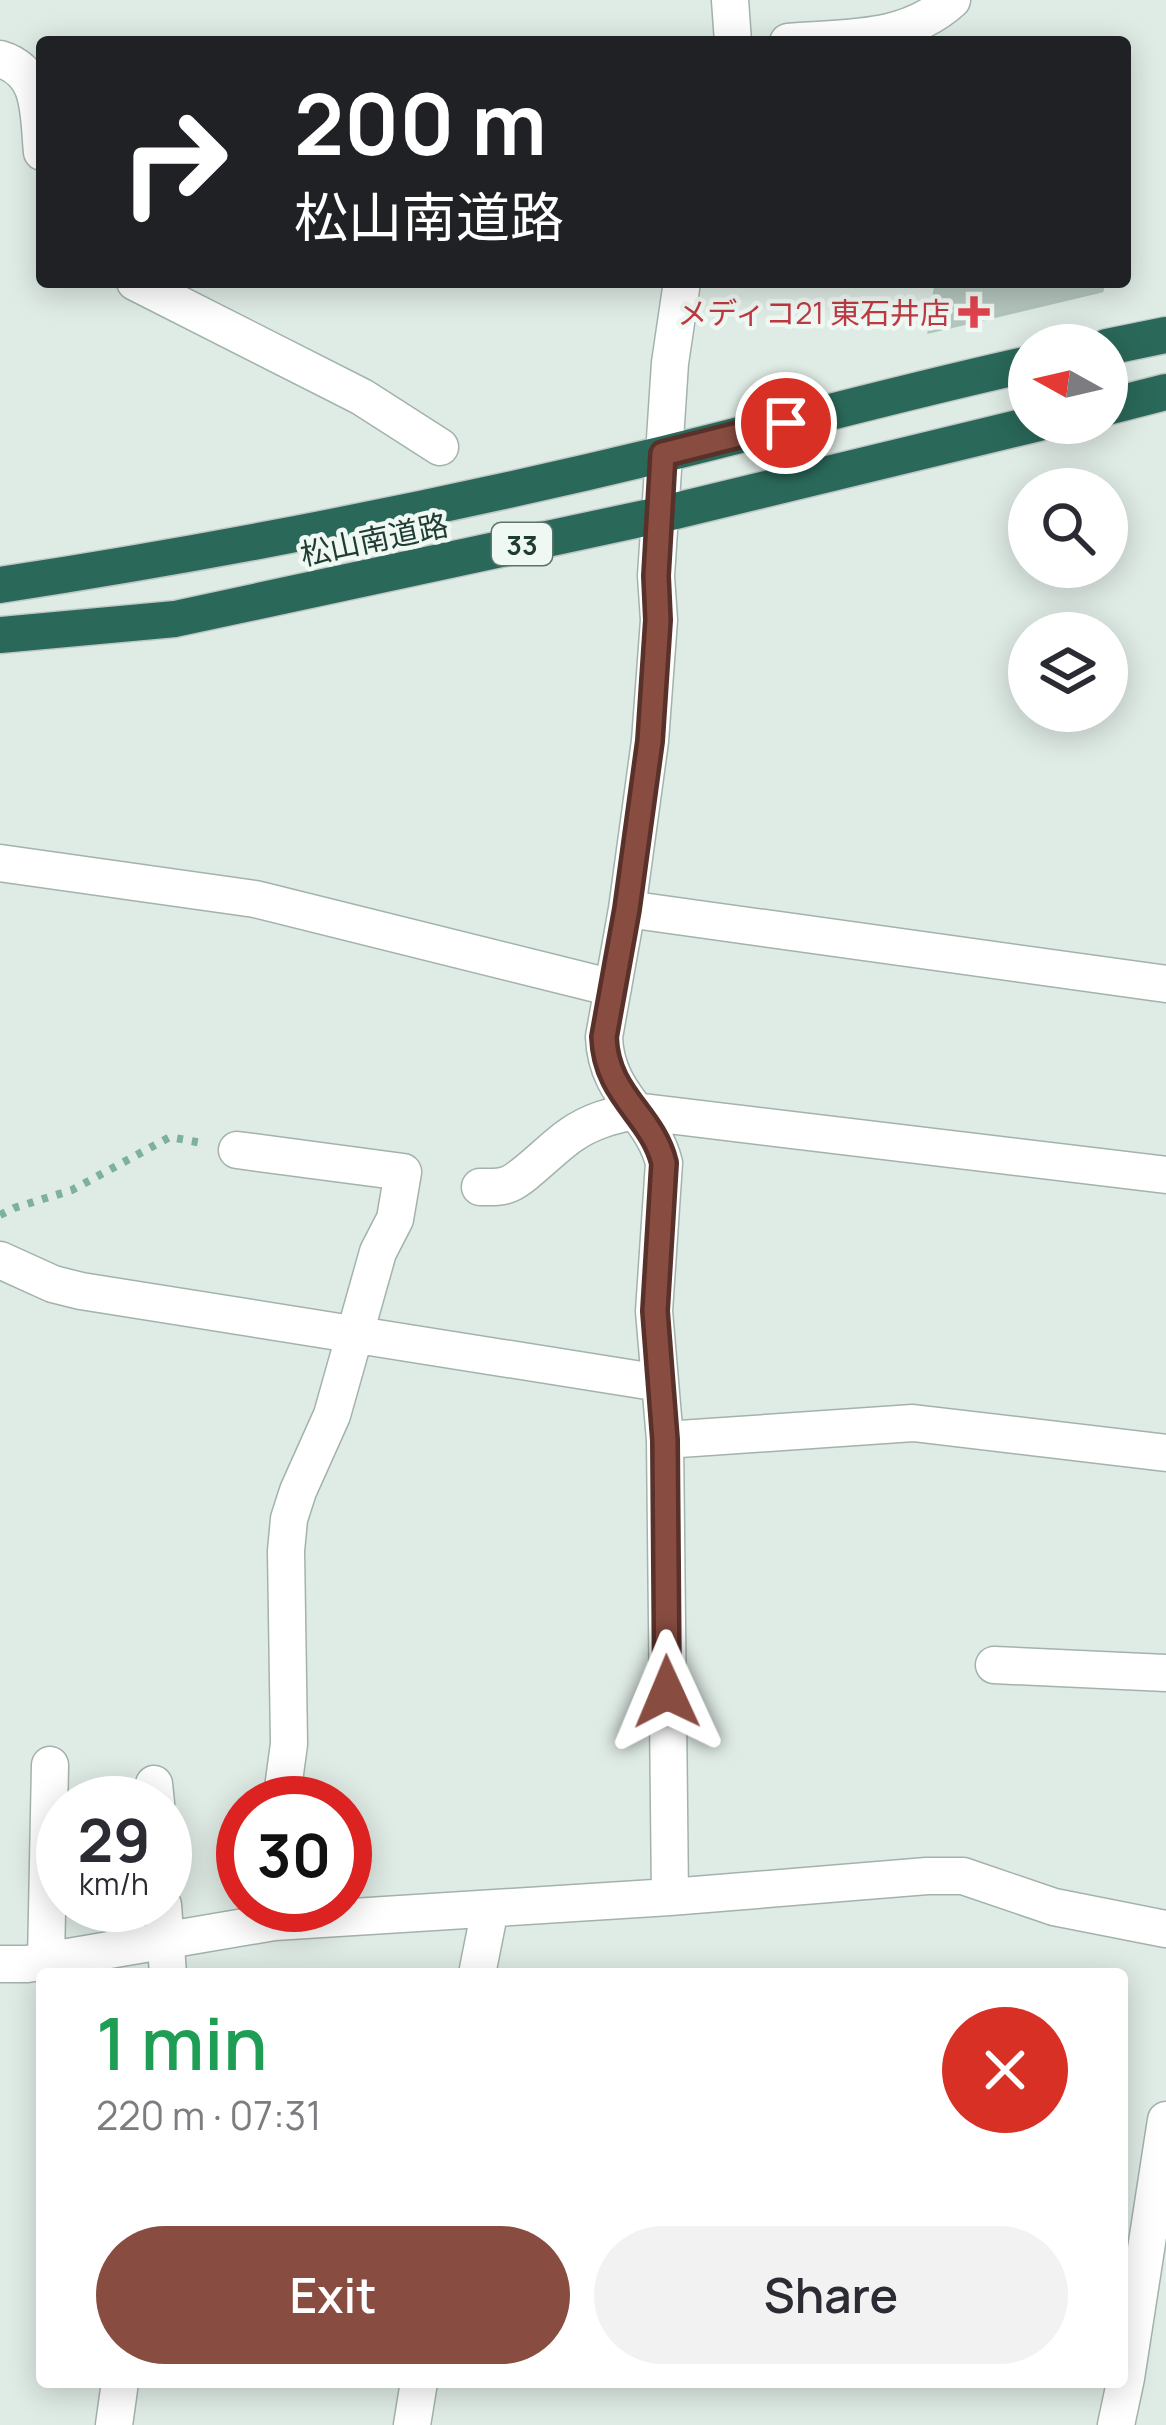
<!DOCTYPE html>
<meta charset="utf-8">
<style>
:root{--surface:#fff;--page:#f2f2f3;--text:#2b2b33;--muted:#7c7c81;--accent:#884c40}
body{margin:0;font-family:Manrope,"Noto Sans JP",sans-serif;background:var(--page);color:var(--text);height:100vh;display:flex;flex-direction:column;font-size:45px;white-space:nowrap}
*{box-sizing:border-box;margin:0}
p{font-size:39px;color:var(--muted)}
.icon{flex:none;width:66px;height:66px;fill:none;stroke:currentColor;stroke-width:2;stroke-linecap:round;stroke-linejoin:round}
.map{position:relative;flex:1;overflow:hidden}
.details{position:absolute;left:36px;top:1968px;width:1092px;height:420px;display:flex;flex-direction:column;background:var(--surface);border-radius:12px;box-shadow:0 6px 30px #0003}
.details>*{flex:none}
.guide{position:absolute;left:36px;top:36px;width:1095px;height:252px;border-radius:12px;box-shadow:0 6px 30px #0003;background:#202124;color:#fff;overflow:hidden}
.needle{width:78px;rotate:278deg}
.fabs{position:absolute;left:1008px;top:324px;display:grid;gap:24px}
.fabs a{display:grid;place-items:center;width:120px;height:120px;border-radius:50%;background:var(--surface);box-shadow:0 6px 30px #0003;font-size:60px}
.speed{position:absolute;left:36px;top:1776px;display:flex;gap:24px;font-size:60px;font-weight:700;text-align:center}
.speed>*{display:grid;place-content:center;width:156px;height:156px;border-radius:50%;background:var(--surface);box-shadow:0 6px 30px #0003;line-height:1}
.speed small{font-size:30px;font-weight:400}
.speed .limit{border:18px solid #d22;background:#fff;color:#111}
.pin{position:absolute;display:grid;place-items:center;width:102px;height:102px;color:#fff;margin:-51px;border:6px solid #fff;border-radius:50%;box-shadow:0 3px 12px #0007}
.me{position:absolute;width:132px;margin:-66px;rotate:359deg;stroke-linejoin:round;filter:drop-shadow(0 0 9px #0008)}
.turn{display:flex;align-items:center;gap:42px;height:252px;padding:0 60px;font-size:54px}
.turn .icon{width:156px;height:156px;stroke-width:2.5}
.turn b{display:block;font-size:84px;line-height:102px}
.round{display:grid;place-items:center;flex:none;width:126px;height:126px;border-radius:63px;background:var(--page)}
.head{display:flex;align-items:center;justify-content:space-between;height:204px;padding:0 60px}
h1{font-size:72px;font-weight:600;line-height:90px;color:#1e9e55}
.action{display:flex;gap:24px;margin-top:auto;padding:24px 60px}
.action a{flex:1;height:138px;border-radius:72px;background:var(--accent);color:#fff;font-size:48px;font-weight:600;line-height:138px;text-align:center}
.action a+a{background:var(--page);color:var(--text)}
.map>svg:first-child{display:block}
.building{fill:#b4c6be;stroke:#b1c5bc;stroke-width:3}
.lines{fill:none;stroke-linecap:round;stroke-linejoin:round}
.street-casing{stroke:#a2b3ac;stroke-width:39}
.highway-casing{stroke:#c0c8c6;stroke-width:39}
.path{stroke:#7db09f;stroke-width:8;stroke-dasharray:6 9;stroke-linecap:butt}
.street{stroke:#fff;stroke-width:36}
.highway{stroke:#2a695a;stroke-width:36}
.route-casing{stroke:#58312a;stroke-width:30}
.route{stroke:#884c40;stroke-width:21}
.health-dot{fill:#e0444e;stroke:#eff8f3;stroke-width:4.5}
.labels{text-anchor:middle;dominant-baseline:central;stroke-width:9;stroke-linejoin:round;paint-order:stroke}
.shield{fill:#eff8f3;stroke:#5d746d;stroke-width:3}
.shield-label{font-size:27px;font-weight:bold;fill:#1f3c33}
.health-label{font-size:30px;fill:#be3a42;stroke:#eff8f3;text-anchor:end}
.street-label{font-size:30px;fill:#1f3c33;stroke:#eff8f3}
</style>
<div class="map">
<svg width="1166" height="2425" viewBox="0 0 1166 2425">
<rect width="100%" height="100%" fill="#dfebe5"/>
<path class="building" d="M 936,282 L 1104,282 L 1102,291 L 929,332 Z"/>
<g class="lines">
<defs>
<path id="street" d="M 730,0 L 733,42
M 788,42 C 847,37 905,42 952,0
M 0,59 C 43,72 38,114 42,152
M 135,282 L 362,397 L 440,447
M 0,863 L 255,899 L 613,988
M 627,909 L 1166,984
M 237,1150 L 403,1172 L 395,1219 L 378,1252 L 332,1415 L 298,1491 L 289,1519 L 286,1551 L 289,1744 L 281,1803
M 480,1187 C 489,1187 500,1188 509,1184 C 524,1178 553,1147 571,1135 C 591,1121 611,1116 635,1111 L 1166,1175
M 0,1260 L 53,1284 L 81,1291 L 660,1383
M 665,1440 L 913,1423 L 1166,1453
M 994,1665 L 1166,1673
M 154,1784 L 156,1803
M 670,1897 L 665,1440 L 654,1311 L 664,1163 C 652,1114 606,1096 604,1037 L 627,909 L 650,741 L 659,620 L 656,576 L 670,363 L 682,282
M 163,1905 L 168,1974
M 46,1961 L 50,1765
M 0,1964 L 27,1964 L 274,1922 L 670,1897 L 927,1876 L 963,1876 L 1054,1907 L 1166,1929
M 477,1974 L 490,1909
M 114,2425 L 120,2382
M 412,2425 L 419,2382
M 1116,2425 L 1126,2378 L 1166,2120"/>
<path id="highway" d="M 1107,347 L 1166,335
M 1107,407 L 1166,392
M 0,585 C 223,551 445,507 664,454 C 786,424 907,391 1029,364
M 0,635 L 175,619 L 659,515 L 1039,423"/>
</defs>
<use href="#street" class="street-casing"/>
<use href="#highway" class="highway-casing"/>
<path class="path" d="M 0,1215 L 14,1208 L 72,1190 L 170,1137 L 202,1143"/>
<use href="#street" class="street"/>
<use href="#highway" class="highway"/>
</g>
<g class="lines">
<defs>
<path id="route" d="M 667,1692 L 665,1440 L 655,1311 L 664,1163 C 652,1114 606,1096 604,1037 L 627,909 L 650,741 L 658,620 L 656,576 L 663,454 L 786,423"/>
</defs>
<use href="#route" class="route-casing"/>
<use href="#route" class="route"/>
</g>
<path class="health-dot" d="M968 294h12v12h12v12h-12v12h-12v-12h-12v-12h12z"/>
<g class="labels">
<rect class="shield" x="492" y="523" width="60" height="42" rx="9"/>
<g class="shield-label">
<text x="522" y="544">33</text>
</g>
<g class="health-label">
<text x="950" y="312">メディコ21 東石井店</text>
</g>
<g class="street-label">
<text transform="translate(374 539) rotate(-12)">松山南道路</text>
</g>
</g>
</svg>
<div class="fabs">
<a><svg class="needle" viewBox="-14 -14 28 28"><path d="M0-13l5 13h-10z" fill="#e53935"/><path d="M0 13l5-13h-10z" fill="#7c7c81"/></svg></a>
<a><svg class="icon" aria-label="search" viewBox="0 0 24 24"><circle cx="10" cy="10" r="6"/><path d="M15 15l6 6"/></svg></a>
<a><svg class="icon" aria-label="layers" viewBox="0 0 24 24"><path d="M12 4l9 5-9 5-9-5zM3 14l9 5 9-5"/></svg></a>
</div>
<div class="speed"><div>29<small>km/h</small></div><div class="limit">30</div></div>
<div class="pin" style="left:786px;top:423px;background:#d93025"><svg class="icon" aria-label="arrive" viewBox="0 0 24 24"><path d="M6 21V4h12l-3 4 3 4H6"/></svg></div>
<svg class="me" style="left:667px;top:1692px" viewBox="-20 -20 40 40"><path d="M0-17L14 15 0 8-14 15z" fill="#884c40" stroke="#fff" stroke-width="4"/></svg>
<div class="guide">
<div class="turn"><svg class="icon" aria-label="right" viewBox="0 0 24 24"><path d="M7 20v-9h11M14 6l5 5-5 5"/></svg><div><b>200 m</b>松山南道路</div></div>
</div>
<section class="details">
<div class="head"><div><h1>1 min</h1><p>220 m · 07:31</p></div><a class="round" style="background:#d93025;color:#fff"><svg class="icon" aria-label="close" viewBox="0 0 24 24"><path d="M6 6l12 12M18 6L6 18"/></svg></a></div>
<div class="action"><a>Exit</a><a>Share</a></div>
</section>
</div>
